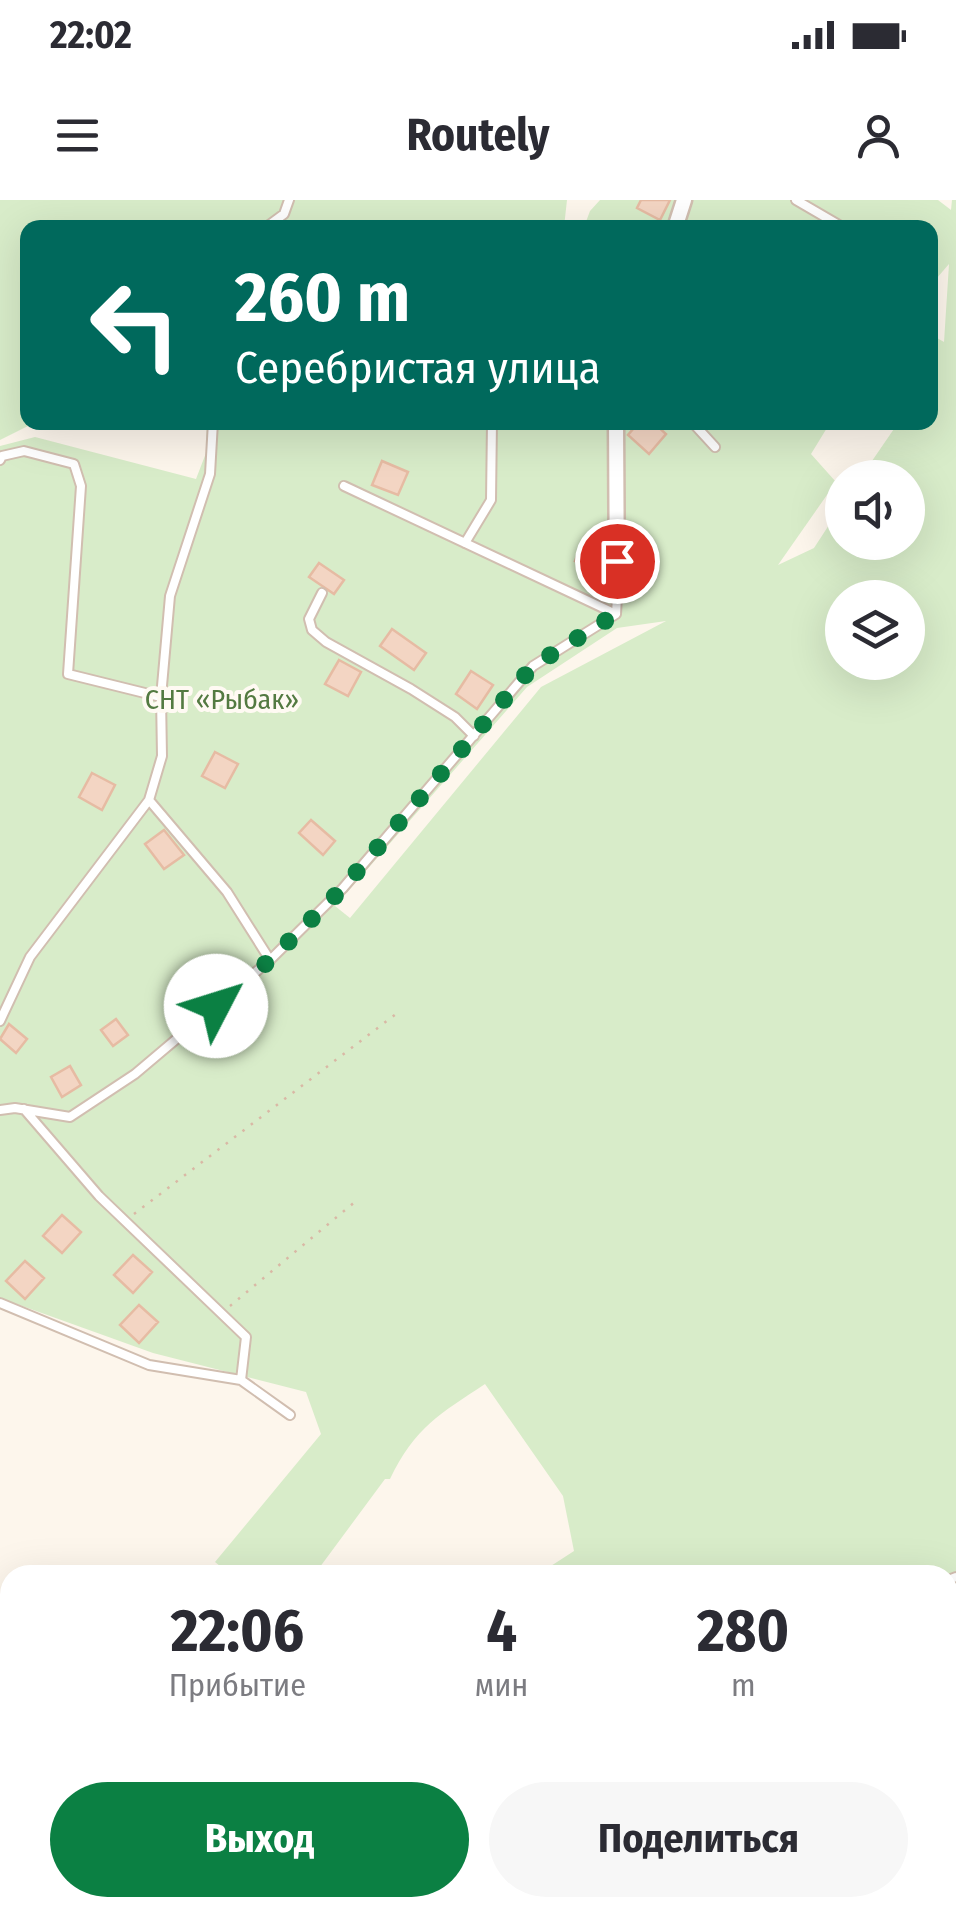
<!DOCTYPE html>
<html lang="ru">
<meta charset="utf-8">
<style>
:root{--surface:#fff;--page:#f7f7f7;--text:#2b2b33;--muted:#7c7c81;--accent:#0b8043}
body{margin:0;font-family:"Fira Sans Condensed",sans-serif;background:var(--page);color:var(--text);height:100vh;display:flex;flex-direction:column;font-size:38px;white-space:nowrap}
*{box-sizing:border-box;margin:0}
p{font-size:32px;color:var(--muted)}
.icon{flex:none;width:55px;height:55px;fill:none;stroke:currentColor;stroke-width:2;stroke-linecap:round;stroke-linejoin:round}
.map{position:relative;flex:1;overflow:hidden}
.details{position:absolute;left:0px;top:1365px;width:958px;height:352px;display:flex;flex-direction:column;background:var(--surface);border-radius:30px 30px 0 0;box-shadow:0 10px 40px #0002}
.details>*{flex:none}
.guide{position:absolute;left:20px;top:20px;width:918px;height:210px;border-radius:20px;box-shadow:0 10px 40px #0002;background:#00695c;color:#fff;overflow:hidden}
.buttons{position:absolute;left:825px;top:260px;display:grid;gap:20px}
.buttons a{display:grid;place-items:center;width:100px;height:100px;border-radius:50%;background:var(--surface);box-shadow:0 10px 40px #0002;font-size:50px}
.pin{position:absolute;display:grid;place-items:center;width:85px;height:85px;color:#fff;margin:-42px;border:5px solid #fff;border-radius:50%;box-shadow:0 2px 10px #0007}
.me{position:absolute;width:110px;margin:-55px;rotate:50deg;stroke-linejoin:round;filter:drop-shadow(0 0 8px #0008)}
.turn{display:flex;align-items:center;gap:35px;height:210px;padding:0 50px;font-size:45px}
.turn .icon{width:130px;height:130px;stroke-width:2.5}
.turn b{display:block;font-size:70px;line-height:85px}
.eta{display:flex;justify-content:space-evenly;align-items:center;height:170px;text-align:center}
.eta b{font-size:60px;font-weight:700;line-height:70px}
.primary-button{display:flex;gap:20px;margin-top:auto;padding:20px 50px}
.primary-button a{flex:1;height:115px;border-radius:60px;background:var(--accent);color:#fff;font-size:40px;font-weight:700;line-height:115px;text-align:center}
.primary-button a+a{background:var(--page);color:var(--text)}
.status{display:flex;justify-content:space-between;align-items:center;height:70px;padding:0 50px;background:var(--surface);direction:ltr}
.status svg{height:28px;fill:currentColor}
header{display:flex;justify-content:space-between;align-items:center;height:130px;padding:0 50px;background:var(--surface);font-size:45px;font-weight:700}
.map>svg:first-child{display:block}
.green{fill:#d8ecc9;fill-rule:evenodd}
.building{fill:#f3d5c3;stroke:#e6bba3;stroke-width:2.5}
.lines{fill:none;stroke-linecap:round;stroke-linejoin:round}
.lane-casing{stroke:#d1beb0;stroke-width:12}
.street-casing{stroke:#d1beb0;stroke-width:19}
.path{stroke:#d9b8a5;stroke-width:2.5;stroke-dasharray:2.5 8;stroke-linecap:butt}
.lane{stroke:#fff;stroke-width:8}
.street{stroke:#fff;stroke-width:14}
.route{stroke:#0b8043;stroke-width:18;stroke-dasharray:0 32.4}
.labels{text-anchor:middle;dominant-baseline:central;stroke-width:8;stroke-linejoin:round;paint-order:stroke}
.park-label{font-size:28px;fill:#537a41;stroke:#fffaf3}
</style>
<div class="status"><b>22:02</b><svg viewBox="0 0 49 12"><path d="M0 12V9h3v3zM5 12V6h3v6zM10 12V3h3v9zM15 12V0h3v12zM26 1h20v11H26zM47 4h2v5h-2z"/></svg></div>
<header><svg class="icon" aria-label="menu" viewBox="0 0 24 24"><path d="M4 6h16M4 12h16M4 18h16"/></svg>Routely<svg class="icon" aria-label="person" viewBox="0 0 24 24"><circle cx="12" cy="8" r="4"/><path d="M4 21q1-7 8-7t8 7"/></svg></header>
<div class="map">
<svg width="956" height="1716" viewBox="0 0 956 1716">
<rect width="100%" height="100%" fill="#fdf6ec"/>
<path class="green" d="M 0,0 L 567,0 L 564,27 L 28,28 L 28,222 L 34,223 L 0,240 Z
M 600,0 L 938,0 L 951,10 L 952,0 L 956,0 L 956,1716 L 373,1716 L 369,1708 L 948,1708 L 948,1375 L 537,1375 L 574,1351 L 563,1296 L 485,1184 C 440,1214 415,1227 390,1279 L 385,1279 L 314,1375 L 231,1375 L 215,1362 L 321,1234 L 306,1192 L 153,1153 L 0,1098 L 0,246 L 35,237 L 196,279 L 206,253 L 207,223 L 830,223 L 811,254 L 836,282 L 778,365 L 814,348 L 842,305 L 842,342 L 908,342 L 908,278 L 861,277 L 898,223 L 930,222 L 930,134 L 944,142 L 949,64 L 930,86 L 930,28 L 584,27 L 590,11 ZM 842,398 L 908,398 L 908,462 L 842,462 ZM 666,421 L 541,487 L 350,718 L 335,706 L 527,487 L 617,428 Z"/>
<path class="building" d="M 641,0 L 670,0 L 660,20 L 637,8 Z
M 639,222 L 653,222 L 666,234 L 649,254 L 628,235 Z
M 382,261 L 408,272 L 398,295 L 372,285 Z
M 585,337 L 606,346 L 606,360 L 601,372 L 575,361 Z
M 319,363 L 344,380 L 334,394 L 309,377 Z
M 392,429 L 426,453 L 414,470 L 380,446 Z
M 339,460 L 361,472 L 348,496 L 325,484 Z
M 471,471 L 493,485 L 477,509 L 456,494 Z
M 215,552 L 238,564 L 225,588 L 202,576 Z
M 92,573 L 115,585 L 102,610 L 79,597 Z
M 311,620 L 335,641 L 323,655 L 299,633 Z
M 164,630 L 184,655 L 164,669 L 145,644 Z
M 221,758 L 233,775 L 210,791 L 198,774 Z
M 116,819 L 128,835 L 113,846 L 101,830 Z
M 9,824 L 27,839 L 16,853 L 0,839 Z
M 70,866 L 81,885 L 62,897 L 51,877 Z
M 62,1015 L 81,1032 L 62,1053 L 43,1036 Z
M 133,1055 L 152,1072 L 133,1093 L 114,1075 Z
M 25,1061 L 44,1078 L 25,1099 L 6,1081 Z
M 139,1105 L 158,1122 L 139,1143 L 120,1125 Z"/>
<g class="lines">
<defs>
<path id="lane" d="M 796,0 L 844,28
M 265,28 L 284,14 L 289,0
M 692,222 L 715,247
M 0,260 L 2,256 L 24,251 L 74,264 L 81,286 L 68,474 L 161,497
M 344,286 L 616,414
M 465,343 L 491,300 L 492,222
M 322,393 L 309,419 L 312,430 L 326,442 L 411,489 L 455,517 L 474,536
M 149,600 L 227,692 L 270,760
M 0,821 L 30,757 L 149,600 L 162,556 L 161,497 L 170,396 L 210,274 L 213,222
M 24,909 L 99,996 L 246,1137 L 241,1180
M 0,910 L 15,908 L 70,917 L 135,874 L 270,760 L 343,688 L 533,466 L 616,414 L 617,397
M 0,1103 L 149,1165 L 241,1180 L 290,1215
M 948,1380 L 956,1377
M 700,1716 L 724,1708"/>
<path id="street" d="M 675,28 L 684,0
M 616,222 L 617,396"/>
</defs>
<use href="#lane" class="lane-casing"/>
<use href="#street" class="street-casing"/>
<path class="path" d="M 134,1014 L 396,814
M 230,1106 L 356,1001"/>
<use href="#lane" class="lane"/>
<use href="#street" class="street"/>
</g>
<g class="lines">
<path class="route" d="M 216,806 L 270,760 L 343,688 L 533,466 L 616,414 L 617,361"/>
</g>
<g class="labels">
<g class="park-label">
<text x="222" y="499">СНТ «Рыбак»</text>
</g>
</g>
</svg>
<div class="buttons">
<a><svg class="icon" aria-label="sound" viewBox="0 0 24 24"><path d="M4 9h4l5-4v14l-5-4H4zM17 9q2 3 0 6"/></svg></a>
<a><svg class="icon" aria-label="layers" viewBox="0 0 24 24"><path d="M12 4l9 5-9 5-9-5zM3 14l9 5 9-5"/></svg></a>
</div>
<div class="pin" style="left:617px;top:361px;background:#d93025"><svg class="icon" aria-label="arrive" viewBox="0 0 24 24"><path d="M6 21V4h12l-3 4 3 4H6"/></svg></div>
<svg class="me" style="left:216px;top:806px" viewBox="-20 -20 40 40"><circle r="19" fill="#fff"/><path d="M0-13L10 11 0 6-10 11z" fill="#0b8043"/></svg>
<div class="guide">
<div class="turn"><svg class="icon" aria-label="left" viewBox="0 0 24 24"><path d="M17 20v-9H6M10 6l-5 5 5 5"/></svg><div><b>260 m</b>Серебристая улица</div></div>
</div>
<section class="details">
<div class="eta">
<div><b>22:06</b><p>Прибытие</p></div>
<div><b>4</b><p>мин</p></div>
<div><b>280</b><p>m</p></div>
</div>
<div class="primary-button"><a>Выход</a><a>Поделиться</a></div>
</section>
</div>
